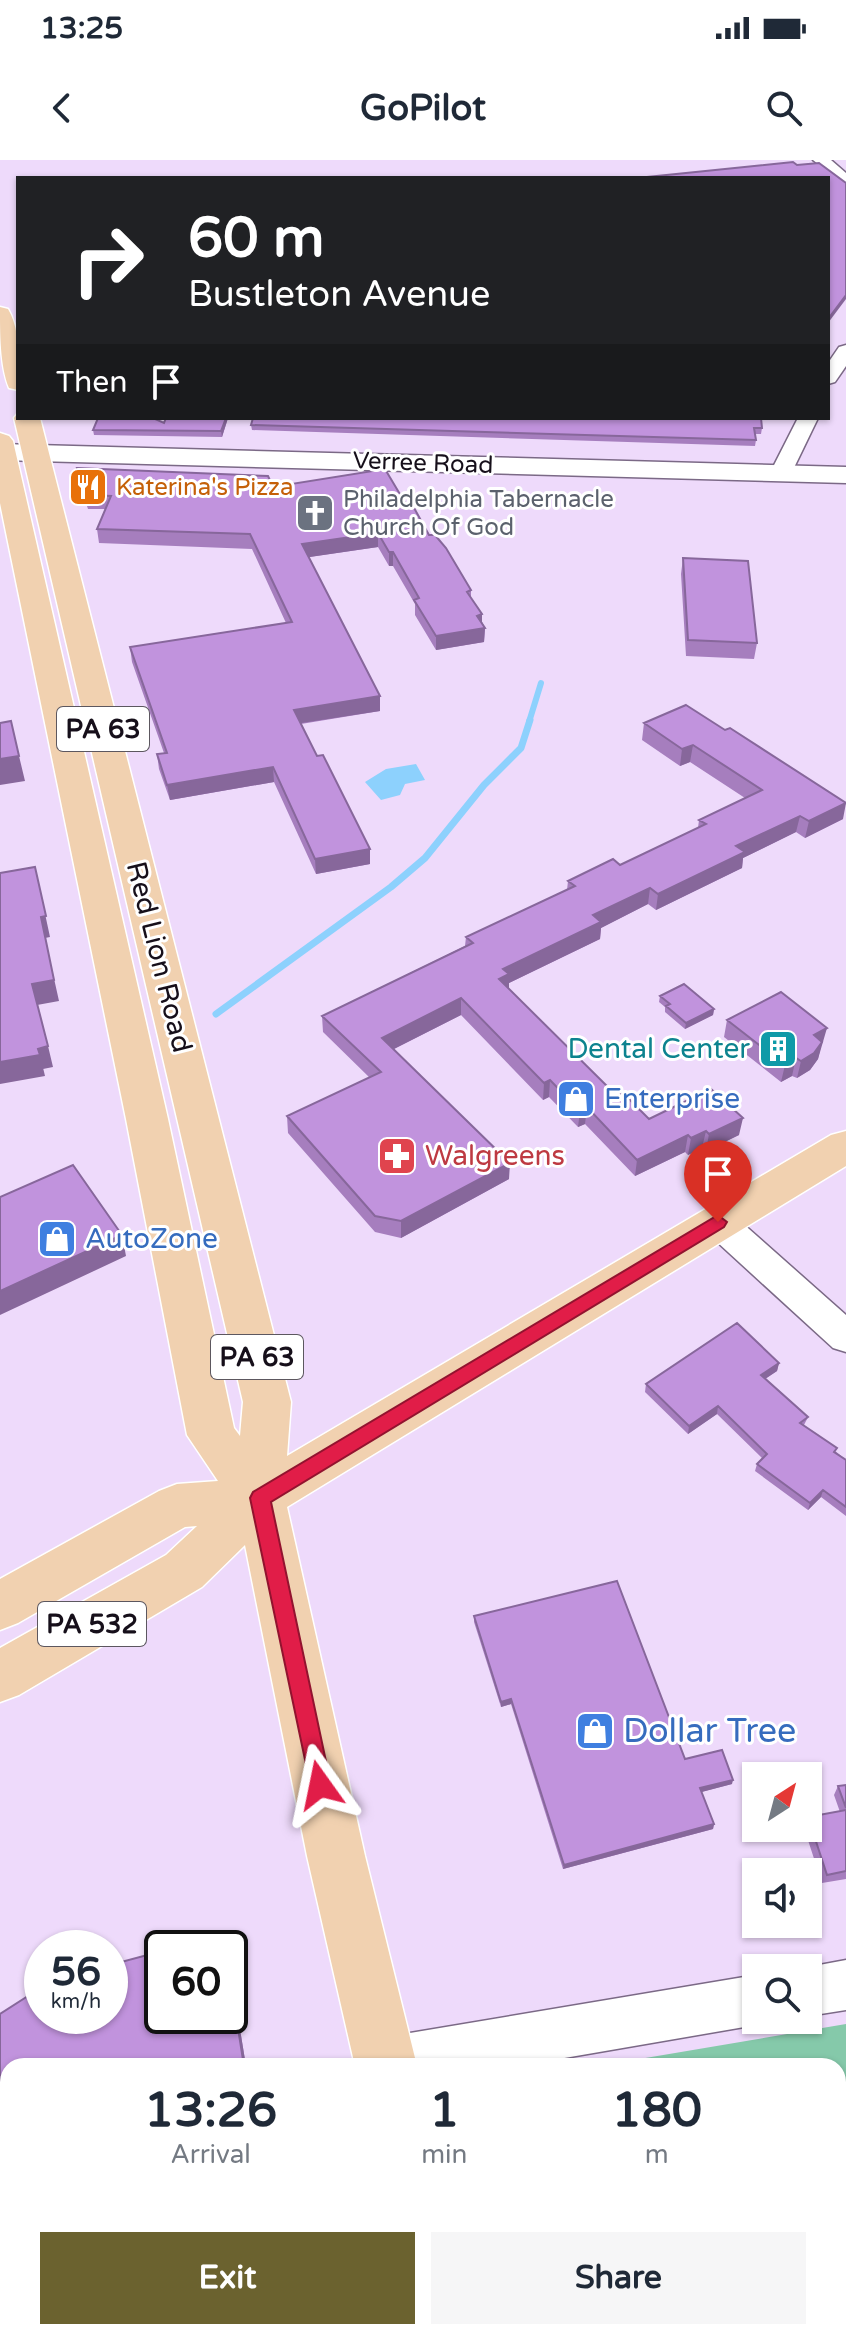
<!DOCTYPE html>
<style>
:root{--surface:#fff;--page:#f6f6f7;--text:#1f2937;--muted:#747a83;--accent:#6b622f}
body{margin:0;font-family:"Varela Round",sans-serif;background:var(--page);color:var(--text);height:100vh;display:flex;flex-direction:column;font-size:30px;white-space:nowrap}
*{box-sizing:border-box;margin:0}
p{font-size:26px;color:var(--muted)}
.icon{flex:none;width:44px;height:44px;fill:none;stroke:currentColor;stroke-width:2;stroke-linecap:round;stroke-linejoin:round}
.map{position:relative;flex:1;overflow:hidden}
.details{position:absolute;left:0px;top:1898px;width:846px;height:282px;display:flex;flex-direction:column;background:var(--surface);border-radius:24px 24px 0 0;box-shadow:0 2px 6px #0004}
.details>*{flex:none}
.guide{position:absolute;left:16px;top:16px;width:814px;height:244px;border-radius:0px;box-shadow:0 2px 6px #0004;background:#202124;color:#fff;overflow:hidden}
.needle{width:52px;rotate:36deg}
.controls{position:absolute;left:742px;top:1602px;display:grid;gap:16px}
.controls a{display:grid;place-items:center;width:80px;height:80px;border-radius:0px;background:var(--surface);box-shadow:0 2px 6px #0004;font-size:40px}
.speed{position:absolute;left:24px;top:1770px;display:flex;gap:16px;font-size:40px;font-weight:700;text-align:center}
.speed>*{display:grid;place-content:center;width:104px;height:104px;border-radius:50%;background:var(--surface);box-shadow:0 2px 6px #0004;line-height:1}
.speed small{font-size:20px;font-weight:400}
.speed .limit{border:4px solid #111;border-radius:12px;background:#fff;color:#111}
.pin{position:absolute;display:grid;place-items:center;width:68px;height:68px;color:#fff;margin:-82px -34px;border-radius:50% 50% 50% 0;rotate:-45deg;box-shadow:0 0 8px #0007}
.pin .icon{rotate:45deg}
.me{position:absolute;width:88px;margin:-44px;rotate:348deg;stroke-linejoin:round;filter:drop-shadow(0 0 6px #0008)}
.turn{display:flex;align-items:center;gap:28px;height:168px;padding:0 40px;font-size:36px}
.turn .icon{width:104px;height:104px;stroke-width:2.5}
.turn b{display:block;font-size:56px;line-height:68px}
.then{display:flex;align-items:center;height:76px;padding:0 40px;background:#0003;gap:16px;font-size:30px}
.eta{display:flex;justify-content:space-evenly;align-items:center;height:136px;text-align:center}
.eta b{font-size:48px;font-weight:700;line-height:56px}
.cta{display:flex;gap:16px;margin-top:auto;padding:16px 40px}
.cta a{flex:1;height:92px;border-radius:0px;background:var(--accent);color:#fff;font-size:32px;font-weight:700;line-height:92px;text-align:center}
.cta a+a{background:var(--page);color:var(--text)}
.status{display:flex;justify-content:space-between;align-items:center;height:56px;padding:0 40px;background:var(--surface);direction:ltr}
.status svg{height:22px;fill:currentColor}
header{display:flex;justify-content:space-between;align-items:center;height:104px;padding:0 40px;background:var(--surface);font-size:36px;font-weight:700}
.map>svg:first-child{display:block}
.green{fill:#85c9aa}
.water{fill:#8dd1fd}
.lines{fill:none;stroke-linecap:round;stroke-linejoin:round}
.stream-far1{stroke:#8dd1fd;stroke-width:6}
.stream{stroke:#8dd1fd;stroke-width:7}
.street-casing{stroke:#7b6986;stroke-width:3}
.secondary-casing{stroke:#7b6986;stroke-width:3}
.primary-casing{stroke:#fff;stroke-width:3}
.street{fill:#fff;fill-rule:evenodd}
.secondary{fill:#fff;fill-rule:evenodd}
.primary{fill:#f1d1b0;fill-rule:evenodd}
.wall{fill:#a67ebe}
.shaded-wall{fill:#87679b}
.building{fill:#c193dd;stroke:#87679b;stroke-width:2}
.route{fill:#e11d48;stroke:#92132f;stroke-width:2}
.labels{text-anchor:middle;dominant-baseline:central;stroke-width:6;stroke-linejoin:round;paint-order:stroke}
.far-street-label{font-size:24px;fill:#160f1a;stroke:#fff}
.far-food-label{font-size:24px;fill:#c56008;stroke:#fff;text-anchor:start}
.far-worship-label{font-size:24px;fill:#5b616d;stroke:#fff;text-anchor:start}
.shield{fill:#fff;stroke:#5c575f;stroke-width:2}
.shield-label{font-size:26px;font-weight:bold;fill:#160f1a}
.street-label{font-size:28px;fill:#160f1a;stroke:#fff}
.culture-label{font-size:28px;fill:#0d838f;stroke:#fff;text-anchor:end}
.shop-label{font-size:28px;fill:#366cbe;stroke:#fff;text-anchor:start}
.health-label{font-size:28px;fill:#be3a42;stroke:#fff;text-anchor:start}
.near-shop-label{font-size:34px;fill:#366cbe;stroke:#fff;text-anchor:start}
</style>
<div class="status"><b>13:25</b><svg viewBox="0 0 49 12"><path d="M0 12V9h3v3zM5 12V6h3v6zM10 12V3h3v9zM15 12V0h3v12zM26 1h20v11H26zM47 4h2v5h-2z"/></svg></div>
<header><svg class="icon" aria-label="back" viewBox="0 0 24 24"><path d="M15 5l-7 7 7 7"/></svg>GoPilot<svg class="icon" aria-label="search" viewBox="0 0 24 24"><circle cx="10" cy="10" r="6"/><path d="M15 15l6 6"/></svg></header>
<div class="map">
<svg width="846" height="2179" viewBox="0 0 846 2179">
<rect width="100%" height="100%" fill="#eedafb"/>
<path class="green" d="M 846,1864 L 846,2003 L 838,2002 L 838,1906 L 598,1906 Z"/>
<path class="water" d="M 416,604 L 425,620 L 405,624 L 400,635 L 381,640 L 365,622 L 386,609 Z"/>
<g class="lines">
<path class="stream-far1" d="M 529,562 L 541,523"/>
<path class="stream" d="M 216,854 L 391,727 L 425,698 L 484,625 L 521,588 L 530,560"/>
<defs>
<path id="street" d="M 813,0 L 831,0 L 846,13 L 846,26 Z
M 846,185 L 846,206 L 835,222 L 828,224 L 828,203 L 839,187 Z
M 798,258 L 818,258 L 789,318 L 773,318 L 770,313 Z
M 718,1049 L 731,1053 L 846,1155 L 846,1192 L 833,1188 L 705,1071 L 700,1062 L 705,1053 Z
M 846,1800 L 846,1850 L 808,1856 L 808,1808 L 803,1808 Z
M 756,1815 L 756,1860 L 768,1860 L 756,1865 L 518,1906 L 362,1906 L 360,1903 L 368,1885 L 386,1877 Z
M 846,2070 L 846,2124 L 838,2125 L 838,2071 Z"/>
<path id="secondary" d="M 0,284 L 846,307 L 846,323 L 0,300 Z"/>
<path id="primary" d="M 0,147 L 8,149 C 22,173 18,204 18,230 L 9,228 C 0,206 0,173 0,147 Z
M 18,253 L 18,258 L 40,258 L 291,1242 L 287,1296 L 831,975 L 846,971 L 846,1006 L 287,1347 L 365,1696 L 417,1906 L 355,1906 L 307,1696 L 245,1385 L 202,1427 L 19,1535 L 0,1542 L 0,1488 L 166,1395 L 197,1366 L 185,1367 L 18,1463 L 0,1470 L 0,1419 L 159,1331 L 177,1324 L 218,1321 L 187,1275 L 126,959 L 0,343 L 0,273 L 9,276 L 13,281 L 168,959 L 234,1268 L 240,1276 L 243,1242 L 14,258 Z
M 253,2172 L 358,2172 L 355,2179 L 251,2179 Z
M 429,2172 L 497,2172 L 499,2179 L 431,2179 Z"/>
</defs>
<use href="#street" class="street-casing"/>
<use href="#secondary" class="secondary-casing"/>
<use href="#primary" class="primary-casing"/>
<use href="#street" class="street"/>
<use href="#secondary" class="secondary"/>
<use href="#primary" class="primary"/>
</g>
<path class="wall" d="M 166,258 L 228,258 L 222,277 L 94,275 L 93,270 L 164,263 Z
M 251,265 L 762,268 L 761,274 L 755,274 L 756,280 L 755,286 L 252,270 Z
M 77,308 L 273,327 L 407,346 L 471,430 L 471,438 L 485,468 L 484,482 L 436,490 L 415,455 L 415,444 L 393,406 L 389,406 L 378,387 L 309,397 L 380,551 L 301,564 L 317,596 L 370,689 L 370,704 L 316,714 L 274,622 L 170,640 L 159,609 L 157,594 L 164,593 L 132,502 L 130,487 L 286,463 L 252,389 L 99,383 L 97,369 L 105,349 L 88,349 L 79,322 Z
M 683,398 L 757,483 L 754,499 L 686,496 L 681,414 Z
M 686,545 L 843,659 L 805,678 L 796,672 L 743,698 L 742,708 L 656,750 L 648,744 L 601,768 L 600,779 L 509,823 L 509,829 L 617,936 L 649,959 L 739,975 L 706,991 L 702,988 L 688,995 L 685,992 L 635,1016 L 585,964 L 578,967 L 549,937 L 543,940 L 461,855 L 394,889 L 509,1019 L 401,1078 L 375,1072 L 288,973 L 287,956 L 370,918 L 323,872 L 322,856 L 465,786 L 466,777 L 567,730 L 568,721 L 620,705 L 698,668 L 699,660 L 745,638 L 690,602 L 680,606 L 642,580 L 644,563 Z
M 660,836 L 714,849 L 713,855 L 685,869 L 665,852 L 665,847 L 659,842 Z
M 727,860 L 822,886 L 821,886 L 818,899 L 810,910 L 797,918 L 792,916 L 781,922 L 724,877 Z
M 779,1203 L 777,1211 L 765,1219 L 808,1257 L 804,1265 L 846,1300 L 846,1356 L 821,1337 L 808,1350 L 755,1311 L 757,1304 L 762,1298 L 717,1254 L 688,1274 L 645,1232 L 646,1224 Z
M 474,1456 L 685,1599 L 732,1624 L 701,1632 L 714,1664 L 713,1669 L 563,1709 L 511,1544 L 501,1547 L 474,1462 Z
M 846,1625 L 846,1719 L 822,1723 L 804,1668 L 808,1668 L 808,1657 L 840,1652 L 834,1635 L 838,1626 Z
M 230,1808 L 246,1906 L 8,1906 L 8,2038 L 0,2040 L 0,1854 Z"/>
<path class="shaded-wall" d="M 846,135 L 846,139 L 828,163 L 828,159 Z
M 226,258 L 228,258 L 222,277 L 221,271 Z
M 378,373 L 378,387 L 303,398 L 302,384 Z
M 389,392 L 393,392 L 393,406 L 389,406 Z
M 482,454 L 482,468 L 485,468 L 484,482 L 436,490 L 436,476 Z
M 380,536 L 380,551 L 295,564 L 294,550 Z
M 693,585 L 690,602 L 680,606 L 682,589 Z
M 19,596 L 25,621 L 0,625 L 0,599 Z
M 273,607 L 274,622 L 170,640 L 167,625 Z
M 846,643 L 843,659 L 805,678 L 809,661 Z
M 800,656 L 796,672 L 743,698 L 742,708 L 656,750 L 658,734 L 736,686 Z
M 370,689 L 370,704 L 316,714 L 315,699 Z
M 35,707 L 50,777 L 45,778 L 59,841 L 37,845 L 32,824 L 41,757 Z
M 650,728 L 648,744 L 601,768 L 600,779 L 509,823 L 509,831 L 499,819 L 503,809 L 593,755 Z
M 461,838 L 461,855 L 382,895 L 382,878 Z
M 714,849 L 713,855 L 685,869 L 686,863 Z
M 827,868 L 818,899 L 810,910 L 797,918 L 801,901 L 814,875 Z
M 48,886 L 53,907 L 43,909 L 38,889 Z
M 40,895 L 45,916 L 0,924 L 0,902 Z
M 796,898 L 792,916 L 781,922 L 785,905 Z
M 550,920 L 549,937 L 543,940 L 544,923 Z
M 587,947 L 585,964 L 578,967 L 580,951 Z
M 743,958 L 739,975 L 706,991 L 709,974 Z
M 706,971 L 702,988 L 688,995 L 691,978 Z
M 688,975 L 685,992 L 635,1016 L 637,1000 Z
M 510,1003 L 509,1019 L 401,1078 L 401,1061 Z
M 122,1075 L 126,1096 L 0,1155 L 0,1131 Z
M 779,1203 L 777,1211 L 759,1223 L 761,1215 Z
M 718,1246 L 717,1254 L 688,1274 L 689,1266 Z
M 823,1330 L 821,1337 L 808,1350 L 810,1343 Z
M 511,1539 L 511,1544 L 501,1547 L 501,1542 Z
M 733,1620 L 732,1624 L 698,1633 L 700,1628 Z
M 714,1664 L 713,1669 L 563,1709 L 564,1705 Z
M 230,1808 L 246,1906 L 244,1906 L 230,1818 Z"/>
<path class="building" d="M 793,2 L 797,5 L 819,3 L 846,23 L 846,135 L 828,159 L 828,18 L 637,18 Z
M 98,258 L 153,258 L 164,263 L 166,258 L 226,258 L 221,271 L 93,270 Z
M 253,258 L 761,258 L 762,268 L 754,268 L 756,280 L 251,265 Z
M 77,308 L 268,316 L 273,327 L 385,309 L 407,346 L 413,346 L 429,375 L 435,375 L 446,388 L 471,430 L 467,432 L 482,454 L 477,456 L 485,468 L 436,476 L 414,440 L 419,438 L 393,392 L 389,392 L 378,373 L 302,384 L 380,536 L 294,550 L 317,596 L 323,595 L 370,689 L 315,699 L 273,607 L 167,625 L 157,594 L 167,593 L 130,487 L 292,462 L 250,374 L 97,369 L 111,336 L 86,335 Z
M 683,398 L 748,401 L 757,483 L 688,480 Z
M 686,545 L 725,570 L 730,568 L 846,643 L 809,661 L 800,656 L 736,686 L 745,692 L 658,734 L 650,728 L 593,755 L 601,762 L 503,809 L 509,814 L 499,819 L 617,936 L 623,933 L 649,959 L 711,929 L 743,958 L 709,974 L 706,971 L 691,978 L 688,975 L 637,1000 L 587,947 L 580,951 L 550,920 L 544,923 L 461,838 L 382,878 L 510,1003 L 401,1061 L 375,1056 L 287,956 L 381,912 L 322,856 L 473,783 L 466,777 L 575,726 L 568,721 L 613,699 L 620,705 L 706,664 L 699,660 L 762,630 L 693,585 L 682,589 L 644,563 Z
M 11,561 L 19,596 L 0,599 L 0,563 Z
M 35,707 L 46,756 L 41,757 L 54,820 L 32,824 L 48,886 L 38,889 L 40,895 L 0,902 L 0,713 Z
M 684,824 L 714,849 L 686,863 L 666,846 L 670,844 L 660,836 Z
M 781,832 L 827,868 L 814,875 L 822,882 L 814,893 L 801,901 L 796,898 L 785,905 L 727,860 Z
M 73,1005 L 122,1075 L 0,1131 L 0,1037 Z
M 737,1163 L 779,1203 L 761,1215 L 808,1257 L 800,1263 L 837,1288 L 834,1292 L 846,1300 L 846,1347 L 823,1330 L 810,1343 L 757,1304 L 767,1294 L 718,1246 L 689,1266 L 646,1224 Z
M 617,1421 L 685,1599 L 722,1590 L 733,1620 L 700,1628 L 714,1664 L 564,1705 L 511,1539 L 501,1542 L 474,1456 Z
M 846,1625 L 846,1648 L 838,1626 Z
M 846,1650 L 846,1711 L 827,1715 L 808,1657 Z
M 223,1775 L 225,1788 L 173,1788 Z
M 162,1791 L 162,1856 L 230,1856 L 230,1818 L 244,1906 L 8,1906 L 8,2029 L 0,2031 L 0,1854 L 42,1827 L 42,1856 L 110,1856 L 110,1805 Z"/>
<path class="route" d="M 718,1055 L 727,1062 L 724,1067 L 271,1342 L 331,1625 L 328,1633 L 320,1637 L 312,1633 L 250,1338 L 253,1332 Z"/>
<defs>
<symbol id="restaurant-square" viewBox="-11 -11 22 22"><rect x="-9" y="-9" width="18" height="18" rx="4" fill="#e8710a" stroke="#fff"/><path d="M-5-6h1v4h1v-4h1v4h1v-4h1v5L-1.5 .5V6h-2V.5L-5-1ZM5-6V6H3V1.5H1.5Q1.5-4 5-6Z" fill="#fff"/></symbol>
<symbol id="church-square" viewBox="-11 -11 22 22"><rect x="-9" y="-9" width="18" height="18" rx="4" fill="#6b7280" stroke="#fff"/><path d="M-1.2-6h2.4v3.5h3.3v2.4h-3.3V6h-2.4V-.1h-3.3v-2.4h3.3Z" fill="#fff"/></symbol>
<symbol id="building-square" viewBox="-11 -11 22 22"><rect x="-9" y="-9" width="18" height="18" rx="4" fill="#0f9aa8" stroke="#fff"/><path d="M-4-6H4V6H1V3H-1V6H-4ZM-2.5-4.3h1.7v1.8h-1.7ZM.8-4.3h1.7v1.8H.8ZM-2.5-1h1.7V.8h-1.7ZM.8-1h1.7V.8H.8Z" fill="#fff"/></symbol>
<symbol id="shop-square" viewBox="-11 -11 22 22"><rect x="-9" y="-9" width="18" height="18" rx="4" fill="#3f7fe0" stroke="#fff"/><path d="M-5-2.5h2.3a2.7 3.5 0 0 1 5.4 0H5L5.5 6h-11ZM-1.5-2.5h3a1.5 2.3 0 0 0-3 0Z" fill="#fff"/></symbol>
<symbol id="pharmacy-square" viewBox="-11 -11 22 22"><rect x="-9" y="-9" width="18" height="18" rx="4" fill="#e0444e" stroke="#fff"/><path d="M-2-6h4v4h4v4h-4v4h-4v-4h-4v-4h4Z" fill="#fff"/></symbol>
</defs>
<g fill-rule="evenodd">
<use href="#restaurant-square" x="66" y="305" width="44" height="44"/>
<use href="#church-square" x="293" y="331" width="44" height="44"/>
<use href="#building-square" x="756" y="867" width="44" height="44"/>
<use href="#shop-square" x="554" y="917" width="44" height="44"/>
<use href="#pharmacy-square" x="375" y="974" width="44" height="44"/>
<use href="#shop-square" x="35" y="1057" width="44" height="44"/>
<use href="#shop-square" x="573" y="1549" width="44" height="44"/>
</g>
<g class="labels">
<g class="far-street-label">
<text transform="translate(423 303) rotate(2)">Verree Road</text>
</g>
<g class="far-food-label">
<text x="116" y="327">Katerina's Pizza</text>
</g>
<g class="far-worship-label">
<text x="343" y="339">Philadelphia Tabernacle<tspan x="343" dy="28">Church Of God</tspan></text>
</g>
<g class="shield">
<rect x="57" y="547" width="92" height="44" rx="6"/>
<rect x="211" y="1175" width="92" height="44" rx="6"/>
<rect x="38" y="1442" width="108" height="44" rx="6"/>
</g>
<g class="shield-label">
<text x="103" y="569">PA 63</text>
<text x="257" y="1197">PA 63</text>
<text x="92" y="1464">PA 532</text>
</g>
<g class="street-label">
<text transform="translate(159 797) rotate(76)">Red Lion Road</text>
</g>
<g class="culture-label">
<text x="750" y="889">Dental Center</text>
</g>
<g class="shop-label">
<text x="604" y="939">Enterprise</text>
<text x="85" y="1079">AutoZone</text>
</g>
<g class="health-label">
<text x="425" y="996">Walgreens</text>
</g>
<g class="near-shop-label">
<text x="623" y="1571">Dollar Tree</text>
</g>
</g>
</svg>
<div class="controls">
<a><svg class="needle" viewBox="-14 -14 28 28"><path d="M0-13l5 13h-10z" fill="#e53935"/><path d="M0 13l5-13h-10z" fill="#747a83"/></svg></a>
<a><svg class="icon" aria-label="sound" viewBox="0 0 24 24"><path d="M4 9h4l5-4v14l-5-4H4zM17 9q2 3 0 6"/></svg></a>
<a><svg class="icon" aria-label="search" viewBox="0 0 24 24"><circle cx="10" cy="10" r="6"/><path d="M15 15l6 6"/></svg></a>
</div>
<div class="speed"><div>56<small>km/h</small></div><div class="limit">60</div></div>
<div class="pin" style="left:718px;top:1062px;background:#d93025"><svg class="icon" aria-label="arrive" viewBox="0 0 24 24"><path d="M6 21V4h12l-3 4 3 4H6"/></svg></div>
<svg class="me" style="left:320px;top:1625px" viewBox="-20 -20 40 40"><path d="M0-17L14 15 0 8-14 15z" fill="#e11d48" stroke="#fff" stroke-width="4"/></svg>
<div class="guide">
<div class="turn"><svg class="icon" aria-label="right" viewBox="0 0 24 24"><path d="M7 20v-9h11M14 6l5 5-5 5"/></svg><div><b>60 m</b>Bustleton Avenue</div></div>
<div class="then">Then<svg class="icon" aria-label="arrive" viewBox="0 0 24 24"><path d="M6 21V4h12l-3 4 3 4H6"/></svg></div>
</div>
<section class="details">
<div class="eta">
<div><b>13:26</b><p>Arrival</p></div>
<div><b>1</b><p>min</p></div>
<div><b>180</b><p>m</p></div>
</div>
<div class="cta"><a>Exit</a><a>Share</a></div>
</section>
</div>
